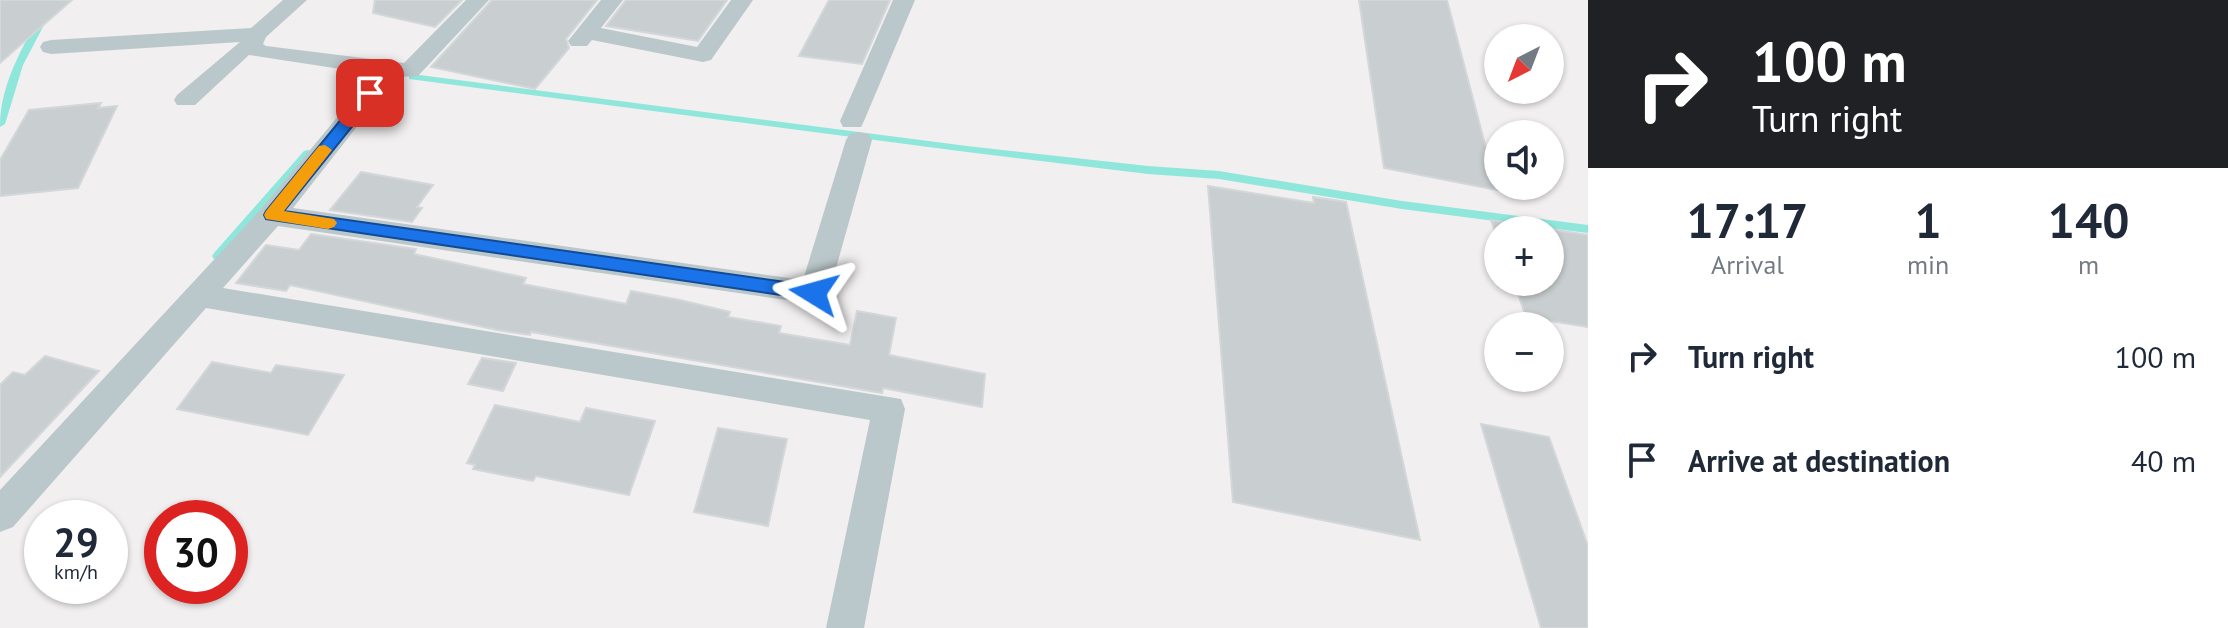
<!DOCTYPE html>
<meta charset="utf-8">
<style>
:root{--surface:#fff;--page:#f6f6f7;--text:#1f2937;--muted:#747a83}
body{margin:0;font-family:"PT Sans",sans-serif;background:var(--page);color:var(--text);height:100vh;display:flex;flex-direction:column;font-size:30px;white-space:nowrap}
*{box-sizing:border-box;margin:0}
p{font-size:26px;color:var(--muted)}
.icon{flex:none;width:44px;height:44px;fill:none;stroke:currentColor;stroke-width:2;stroke-linecap:round;stroke-linejoin:round}
.map{position:relative;flex:1;overflow:hidden}
.panel{display:flex;flex-direction:column;background:var(--surface);width:640px}
.panel>*{flex:none}
.banner{background:#202124;color:#fff;overflow:hidden}
.needle{width:52px;rotate:222deg}
.tools{position:absolute;left:1484px;top:24px;display:grid;gap:16px}
.tools a{display:grid;place-items:center;width:80px;height:80px;border-radius:50%;background:var(--surface);box-shadow:0 2px 6px #0004;font-size:40px}
.speed{position:absolute;left:24px;top:500px;display:flex;gap:16px;font-size:40px;font-weight:700;text-align:center}
.speed>*{display:grid;place-content:center;width:104px;height:104px;border-radius:50%;background:var(--surface);box-shadow:0 2px 6px #0004;line-height:1}
.speed small{font-size:20px;font-weight:400}
.speed .limit{border:12px solid #d22;background:#fff;color:#111}
.pin{position:absolute;display:grid;place-items:center;width:68px;height:68px;color:#fff;margin:-34px;border-radius:16px;box-shadow:0 4px 12px #0006}
.me{position:absolute;width:88px;margin:-44px;rotate:278deg;stroke-linejoin:round;filter:drop-shadow(0 0 6px #0008)}
.turn{display:flex;align-items:center;gap:28px;height:168px;padding:0 32px;font-size:36px}
.turn .icon{width:104px;height:104px;stroke-width:2.5}
.turn b{display:block;font-size:56px;line-height:68px}
.eta{display:flex;justify-content:space-evenly;align-items:center;height:136px;text-align:center}
.eta b{font-size:48px;font-weight:700;line-height:56px}
ul{padding:0;list-style:none}
li{display:flex;align-items:center;gap:24px;height:104px;padding:0 32px}
li div{flex:1}
li b{display:block;font-size:30px}
li em{font-style:normal}
main{display:flex;flex:1;min-height:0}
.map>svg:first-child{display:block}
.lines{fill:none;stroke-linecap:round;stroke-linejoin:round}
.stream{fill:#8fe6db;fill-rule:evenodd}
.building{fill:#c9ced0;stroke:#d3d7da;stroke-width:2}
.minor{fill:#bbc8cb;fill-rule:evenodd}
.route{fill:#1a73e8;stroke:#114b97;stroke-width:2}
.slow{fill:#f59e0b}
</style>
<main>
<div class="map">
<svg width="1588" height="628" viewBox="0 0 1588 628">
<rect width="100%" height="100%" fill="#f1efef"/>
<g class="lines">
<path class="stream" d="M 49,0 L 57,0 L 23,65 L 5,124 L 0,127 C 0,80 27,40 49,0 Z
M 412,74 L 967,146 L 1148,166 L 1219,171 L 1402,201 L 1588,225 L 1588,233 L 1402,209 L 1219,179 L 1148,174 L 967,152 L 409,79 L 409,75 Z
M 308,150 L 312,151 L 312,155 L 222,259 L 214,259 L 212,256 L 214,253 L 304,151 Z"/>
</g>
<path class="building" d="M 0,0 L 72,0 L 0,63 Z
M 375,0 L 462,0 L 435,27 L 373,13 Z
M 492,0 L 597,0 L 566,39 L 569,48 L 535,89 L 431,67 Z
M 626,0 L 727,0 L 698,41 L 606,26 Z
M 829,0 L 890,0 L 862,64 L 799,56 Z
M 1359,0 L 1447,0 L 1497,190 L 1384,168 Z
M 101,103 L 98,108 L 117,106 L 78,188 L 0,196 L 0,160 L 29,110 Z
M 361,172 L 433,185 L 417,207 L 422,208 L 412,222 L 330,210 Z
M 1208,186 L 1314,203 L 1313,197 L 1346,202 L 1420,540 L 1233,502 Z
M 1491,220 L 1588,235 L 1588,327 L 1526,317 L 1514,282 L 1550,282 L 1550,230 L 1498,230 L 1498,240 Z
M 311,234 L 416,249 L 414,254 L 526,278 L 523,284 L 626,304 L 631,291 L 680,300 L 730,312 L 728,317 L 781,326 L 779,333 L 850,345 L 857,311 L 896,318 L 889,355 L 985,374 L 982,407 L 883,388 L 882,393 L 531,332 L 530,335 L 497,330 L 290,285 L 286,291 L 236,283 L 266,245 L 299,250 Z
M 45,356 L 99,371 L 0,477 L 0,385 L 13,372 L 25,375 Z
M 482,358 L 516,363 L 503,391 L 468,384 Z
M 212,362 L 271,373 L 276,365 L 344,375 L 308,435 L 177,409 Z
M 495,405 L 580,422 L 586,408 L 655,421 L 629,495 L 536,476 L 533,481 L 473,469 L 475,465 L 467,463 Z
M 1481,424 L 1549,437 L 1588,546 L 1588,628 L 1541,628 Z
M 718,428 L 787,439 L 768,526 L 694,512 Z"/>
<g class="lines">
<path class="minor" d="M 283,0 L 307,0 L 266,37 L 263,44 L 266,46 L 404,63 L 466,0 L 489,0 L 418,76 L 396,77 L 293,208 L 803,280 L 846,140 L 850,134 L 859,132 L 868,134 L 872,140 L 829,293 L 824,301 L 814,304 L 278,226 L 223,288 L 901,399 L 905,409 L 864,628 L 826,628 L 870,420 L 206,308 L 13,527 L 0,532 L 0,490 L 262,208 L 373,74 L 249,55 L 195,105 L 177,105 L 174,100 L 177,95 L 240,42 L 51,54 L 43,52 L 40,47 L 43,42 L 51,40 L 251,28 Z
M 601,0 L 623,0 L 601,28 L 697,47 L 731,0 L 753,0 L 711,60 L 703,62 L 592,40 L 587,46 L 571,46 L 568,41 Z
M 893,0 L 915,0 L 864,121 L 861,127 L 843,127 L 840,121 Z"/>
</g>
<path class="route" d="M 370,89 L 378,93 L 376,97 L 284,211 L 814,286 L 823,293 L 814,300 L 266,219 L 264,215 L 266,211 L 365,90 Z"/>
<path class="slow" d="M 325,145 L 332,150 L 284,211 L 334,219 L 337,223 L 334,227 L 328,229 L 266,219 L 264,215 L 266,211 L 319,146 Z"/>
</svg>
<div class="tools">
<a><svg class="needle" viewBox="-14 -14 28 28"><path d="M0-13l5 13h-10z" fill="#e53935"/><path d="M0 13l5-13h-10z" fill="#747a83"/></svg></a>
<a><svg class="icon" aria-label="sound" viewBox="0 0 24 24"><path d="M4 9h4l5-4v14l-5-4H4zM17 9q2 3 0 6"/></svg></a>
<a>+</a>
<a>−</a>
</div>
<div class="speed"><div>29<small>km/h</small></div><div class="limit">30</div></div>
<div class="pin" style="left:370px;top:93px;background:#d93025"><svg class="icon" aria-label="arrive" viewBox="0 0 24 24"><path d="M6 21V4h12l-3 4 3 4H6"/></svg></div>
<svg class="me" style="left:814px;top:293px" viewBox="-20 -20 40 40"><path d="M0-17L14 15 0 8-14 15z" fill="#1a73e8" stroke="#fff" stroke-width="4"/></svg>
</div>
<section class="panel">
<div class="banner">
<div class="turn"><svg class="icon" aria-label="right" viewBox="0 0 24 24"><path d="M7 20v-9h11M14 6l5 5-5 5"/></svg><div><b>100 m</b>Turn right</div></div>
</div>
<div class="eta">
<div><b>17:17</b><p>Arrival</p></div>
<div><b>1</b><p>min</p></div>
<div><b>140</b><p>m</p></div>
</div>
<ul>
<li><svg class="icon" aria-label="right" viewBox="0 0 24 24"><path d="M7 20v-9h11M14 6l5 5-5 5"/></svg><div><b>Turn right</b></div><em>100 m</em></li>
<li><svg class="icon" aria-label="arrive" viewBox="0 0 24 24"><path d="M6 21V4h12l-3 4 3 4H6"/></svg><div><b>Arrive at destination</b></div><em>40 m</em></li>
</ul>
</section>
</main>
